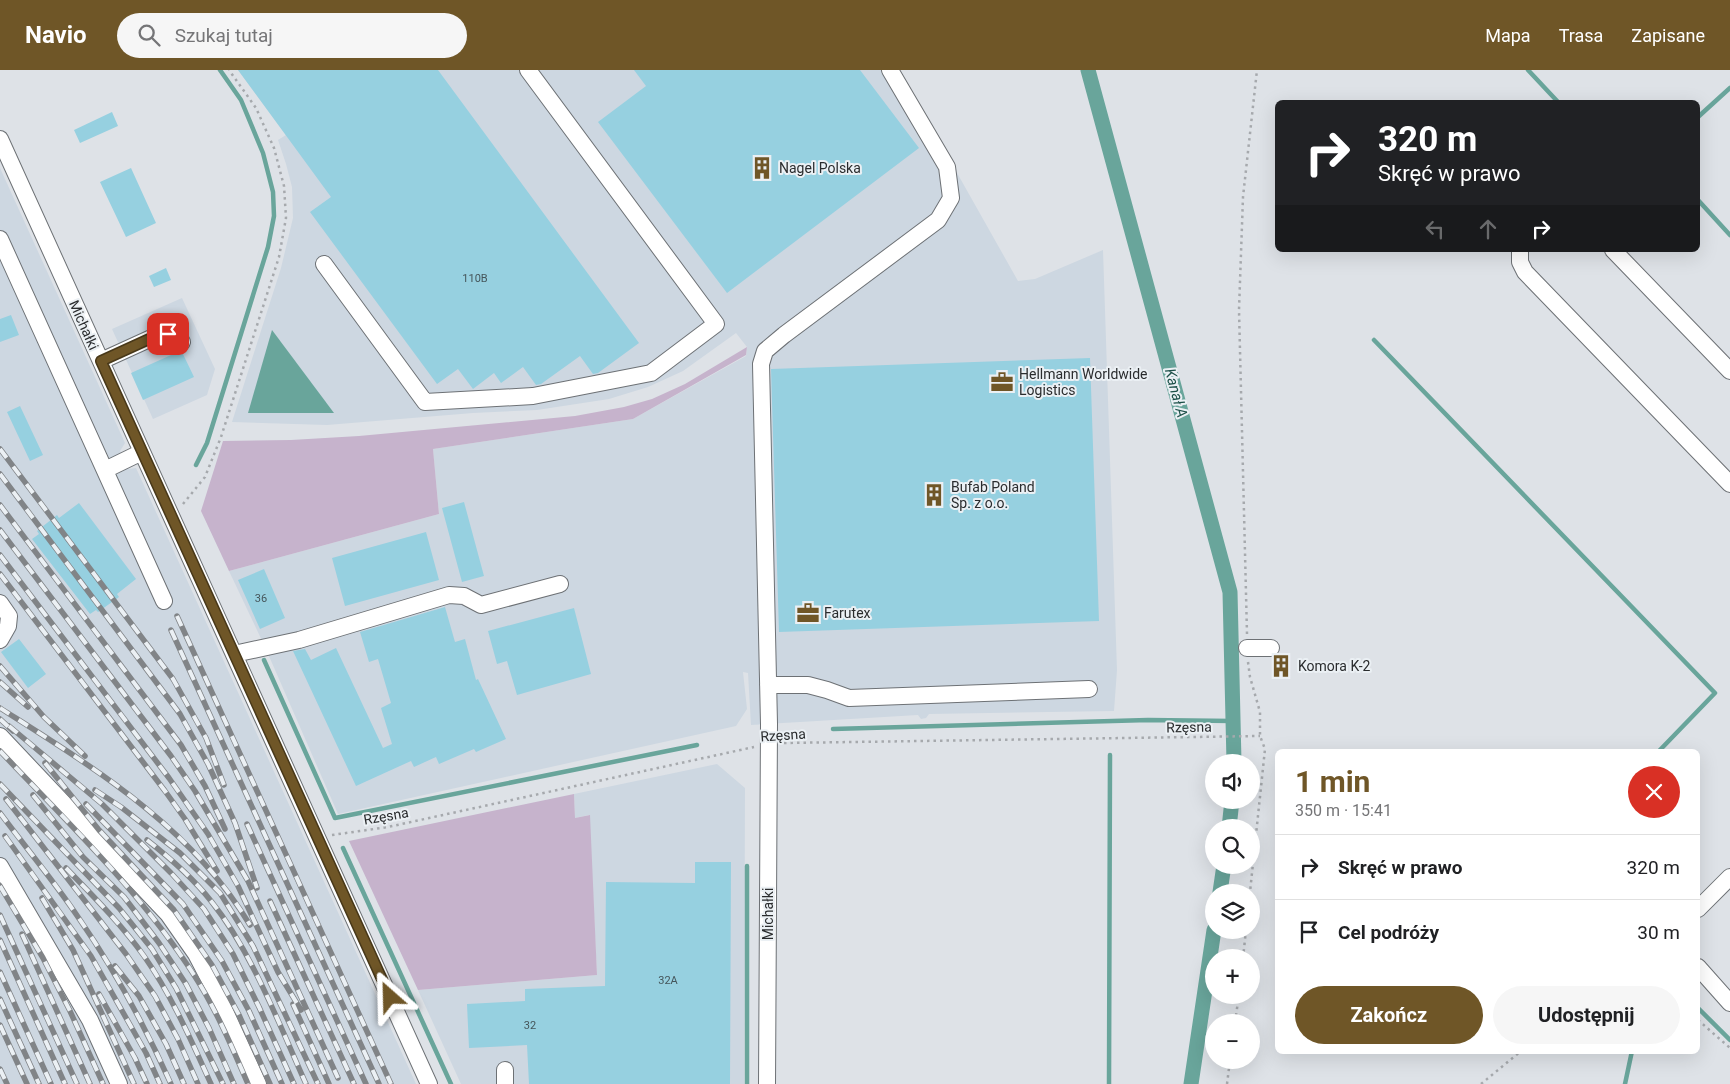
<!DOCTYPE html>
<html lang="pl">
<meta charset="utf-8">
<style>
:root{--surface:#fff;--page:#f6f6f6;--text:#202124;--muted:#757577;--line:#e0e0e0;--accent:#6f5627}
body{margin:0;font-family:Roboto,sans-serif;background:var(--page);color:var(--text);height:100vh;display:flex;flex-direction:column;font-size:19px;white-space:nowrap}
*{box-sizing:border-box;margin:0}
p{font-size:16px;color:var(--muted)}
.icon{flex:none;width:28px;height:28px;fill:none;stroke:currentColor;stroke-width:2;stroke-linecap:round;stroke-linejoin:round}
.map{position:relative;flex:1;overflow:hidden}
.details{position:absolute;left:1275px;top:679px;width:425px;height:305px;display:flex;flex-direction:column;background:var(--surface);border-radius:8px;box-shadow:0 5px 20px #0002}
.details>*{flex:none}
.guide{position:absolute;left:1275px;top:30px;width:425px;height:152px;border-radius:8px;box-shadow:0 5px 20px #0002;background:#202124;color:#fff;overflow:hidden}
.fabs{position:absolute;left:1205px;top:684px;display:grid;gap:10px}
.fabs a{display:grid;place-items:center;width:55px;height:55px;border-radius:50%;background:var(--surface);box-shadow:0 5px 20px #0002;font-size:25px}
.pin{position:absolute;display:grid;place-items:center;width:42px;height:42px;color:#fff;margin:-21px;border-radius:10px;box-shadow:0 2px 8px #0006}
.me{position:absolute;width:55px;margin:-28px;rotate:335deg;stroke-linejoin:round;filter:drop-shadow(0 0 4px #0008)}
.turn{display:flex;align-items:center;gap:18px;height:105px;padding:0 20px;font-size:22px}
.turn .icon{width:65px;height:65px;stroke-width:2.5}
.turn b{display:block;font-size:35px;line-height:42px}
.lanes{display:flex;align-items:center;height:48px;padding:0 20px;background:#0003;justify-content:center;gap:25px;direction:ltr}
.lanes .off{opacity:.35}
.round{display:grid;place-items:center;flex:none;width:52px;height:52px;border-radius:26px;background:var(--page)}
.summary{display:flex;align-items:center;justify-content:space-between;height:85px;padding:0 20px}
h1{font-size:30px;font-weight:700;line-height:38px;color:var(--accent)}
.action{display:flex;gap:10px;margin-top:auto;padding:10px 20px}
.action a{flex:1;height:58px;border-radius:30px;background:var(--accent);color:#fff;font-size:20px;font-weight:700;line-height:58px;text-align:center}
.action a+a{background:var(--page);color:var(--text)}
ul{padding:0;list-style:none}
li{display:flex;align-items:center;gap:15px;height:65px;padding:0 20px;border-top:1px solid var(--line)}
li div{flex:1}
li b{display:block;font-size:19px}
li em{font-style:normal}
header{display:flex;align-items:center;gap:30px;box-sizing:border-box;height:70px;padding:0 25px;background:var(--accent);color:#fff}
header strong{font-size:24px}
nav{display:flex;gap:28px;margin-inline-start:auto;font-size:18px}
.search{width:350px;height:45px;background:var(--page);display:flex;align-items:center;gap:12px;box-sizing:border-box;padding:0 18px;border-radius:28px;color:var(--muted);font-size:19px}
.map>svg:first-child{display:block}
.built{fill:#cdd7e1}
.green{fill:#c6b3cc}
.water{fill:#69a59b}
.lines{fill:none;stroke-linecap:round;stroke-linejoin:round}
.stream{stroke:#69a59b;stroke-width:4.5}
.canal{stroke:#69a59b;stroke-width:15}
.building{fill:#96d0e0}
.minor-casing{stroke:#6d7175;stroke-width:18}
.path{stroke:#a6a9ad;stroke-width:2.5;stroke-dasharray:2.5 4;stroke-linecap:butt}
.minor{stroke:#fff;stroke-width:16}
.rail-casing{stroke:#818487;stroke-width:5.5}
.rail{stroke:#ebf0f4;stroke-width:4;stroke-dasharray:11;stroke-linecap:butt}
.route-casing{stroke:#483819;stroke-width:12}
.route{stroke:#6f5627;stroke-width:9}
.labels{text-anchor:middle;dominant-baseline:central;stroke-width:4;stroke-linejoin:round;paint-order:stroke}
.number-label{font-size:11px;fill:#45555a}
.poi-label{font-size:14px;fill:#2a2c2e;stroke:#ebf0f4;text-anchor:start}
.street-label{font-size:14px;fill:#2a2c2e;stroke:#ebf0f4}
.water-label{font-size:15px;font-style:italic;fill:#1c5048;stroke:#ebf0f4}
</style>
<header>
<strong>Navio</strong>
<div class="search"><svg class="icon" aria-label="search" viewBox="0 0 24 24"><circle cx="10" cy="10" r="6"/><path d="M15 15l6 6"/></svg>Szukaj tutaj</div>
<nav><a>Mapa</a><a>Trasa</a><a>Zapisane</a></nav>
</header>
<div class="map">
<svg width="1730" height="1014" viewBox="0 0 1730 1014">
<rect width="100%" height="100%" fill="#dee2e7"/>
<path class="built" d="M 238,0 L 899,0 L 1018,211 L 1035,209 L 1103,180 L 1117,600 L 1114,641 L 929,644 L 926,648 L 921,649 L 918,645 L 751,655 L 748,603 L 743,602 L 747,639 L 736,656 L 338,744 L 265,577 L 229,501 L 439,444 L 433,379 L 633,349 L 746,286 L 747,277 L 736,263 L 683,301 L 648,317 L 609,329 L 537,340 L 473,343 L 327,355 L 232,352 L 281,198 L 293,148 L 292,117 L 286,94 L 278,70 L 286,65 Z
M 0,98 L 125,373 L 120,381 L 128,399 L 136,398 L 416,1014 L 0,1014 Z
M 182,228 L 215,299 L 207,325 L 153,349 L 112,259 Z
M 717,694 L 745,718 L 744,1014 L 461,1014 L 418,920 L 597,905 L 589,745 L 575,748 L 574,724 Z"/>
<path class="green" d="M 747,277 L 746,285 L 633,349 L 433,379 L 439,444 L 229,501 L 201,441 L 223,371 L 291,370 L 359,366 L 575,346 L 624,337 L 652,329 L 685,314 Z
M 574,724 L 575,748 L 590,745 L 597,905 L 418,920 L 349,771 Z"/>
<path class="water" d="M 272,260 L 334,343 L 248,343 Z"/>
<g class="lines">
<path class="stream" d="M 1528,0 L 1558,32
M 1698,47 L 1730,18
M 1698,130 L 1730,165
M 1374,270 L 1715,623 L 1659,681
M 196,395 L 207,373 L 268,177 L 274,146 L 273,122 L 263,83 L 241,30 L 220,0
M 264,590 L 335,748 L 697,675
M 833,659 L 1148,650 L 1233,651
M 343,778 L 451,1014
M 747,796 L 747,1014
M 1698,938 L 1730,970
M 1109,1014 L 1110,685
M 1625,1014 L 1632,981"/>
<path class="canal" d="M 1088,0 L 1230,522 L 1234,692
M 1229,758 L 1232,730
M 1220,822 L 1224,795
M 1191,1014 L 1214,860"/>
</g>
<path class="building" d="M 238,0 L 438,0 L 639,273 L 598,303 L 593,304 L 580,286 L 541,314 L 536,315 L 523,297 L 501,313 L 494,303 L 473,319 L 458,299 L 437,314 L 310,142 L 331,127 Z
M 634,0 L 860,0 L 919,78 L 727,223 L 598,52 L 646,16 Z
M 112,42 L 118,56 L 80,73 L 74,60 Z
M 131,98 L 156,153 L 126,167 L 100,112 Z
M 166,198 L 171,210 L 154,217 L 149,206 Z
M 11,245 L 19,265 L 0,272 L 0,249 Z
M 180,281 L 182,282 L 194,307 L 143,330 L 131,303 Z
M 1090,288 L 1099,551 L 779,562 L 771,299 Z
M 20,336 L 43,385 L 30,391 L 7,342 Z
M 464,432 L 484,506 L 462,512 L 442,438 Z
M 79,433 L 136,509 L 117,524 L 119,527 L 98,542 L 96,540 L 90,544 L 32,469 L 39,464 L 37,461 L 57,445 L 59,448 Z
M 426,462 L 439,510 L 345,536 L 332,488 Z
M 264,499 L 285,548 L 260,559 L 238,510 Z
M 445,537 L 455,572 L 465,569 L 476,610 L 478,609 L 506,669 L 476,682 L 474,679 L 439,694 L 436,687 L 414,697 L 411,691 L 356,716 L 293,581 L 305,579 L 311,590 L 336,578 L 383,678 L 392,674 L 381,638 L 391,633 L 378,589 L 369,592 L 360,562 Z
M 574,538 L 591,604 L 517,625 L 507,591 L 497,594 L 488,561 Z
M 19,569 L 46,604 L 28,618 L 1,582 Z
M 1276,586 L 1289,587 L 1288,605 L 1273,605 L 1274,587 Z
M 695,792 L 731,792 L 730,1014 L 529,1014 L 527,975 L 469,978 L 467,934 L 525,931 L 525,919 L 605,916 L 606,812 L 695,813 Z"/>
<g class="lines">
<defs>
<path id="minor" d="M 0,69 L 429,1014
M 0,169 L 164,531
M 1520,180 L 1520,192 L 1525,202 L 1730,414
M 1613,180 L 1730,301
M 324,194 L 425,332 L 533,326 L 651,303 L 716,254 L 528,0
M 101,291 L 158,265 L 168,264 L 177,265 L 182,272
M 105,400 L 142,382
M 0,533 L 9,546 L 8,556 L 0,570
M 1247,578 L 1271,578
M 234,584 L 299,570 L 449,525 L 464,526 L 481,535 L 560,514
M 768,615 L 808,615 L 827,620 L 849,628 L 1089,619
M 0,666 L 168,844 L 196,884 L 218,926 L 258,1014
M 0,796 L 90,950 L 119,1014
M 1698,839 L 1730,807
M 1698,897 L 1730,933
M 505,1000 L 505,1014
M 767,1014 L 769,654 L 761,294 L 765,281 L 784,265 L 938,150 L 951,128 L 947,97 L 890,0"/>
</defs>
<use href="#minor" class="minor-casing"/>
<path class="path" d="M 183,434 L 205,407 L 221,367 L 279,187 L 286,148 L 284,116 L 274,78 L 256,38 L 229,0
M 1247,564 L 1239,240 L 1243,127 L 1257,0
M 1248,592 L 1250,607 L 1260,642 L 1260,666 L 1265,679 L 1250,822
M 784,673 L 1260,666
M 332,765 L 388,757 L 754,677
M 1243,888 L 1246,860
M 1698,950 L 1730,978
M 1235,952 L 1239,925
M 1227,1014 L 1230,990
M 1481,1014 L 1521,981"/>
<use href="#minor" class="minor"/>
<defs>
<path id="rail" d="M 0,379 L 173,609 L 206,668 L 224,715
M 0,404 L 180,644 L 208,694 L 235,753 L 257,818
M 0,435 L 181,675 L 205,716 L 225,759
M 0,460 L 171,686 L 195,721 L 248,811 L 338,1008
M 0,485 L 169,708 L 208,764 L 238,816 L 278,902 L 301,940
M 0,504 L 165,721 L 185,749 L 217,801
M 177,546 L 391,1014
M 171,560 L 379,1014
M 0,596 L 44,647 L 85,686
M 0,612 L 28,637
M 0,638 C 94,698 191,756 250,855
M 0,649 L 13,661
M 9,656 L 102,734 L 171,803 L 204,839 L 233,884 L 259,937 L 294,1014
M 0,681 C 68,753 140,821 194,905 C 216,939 232,977 248,1014
M 45,693 L 99,760 L 174,840 L 212,895 L 239,945 L 270,1014
M 0,714 L 119,838 L 152,879 L 176,918 L 223,1014
M 95,720 L 121,737 L 180,783 L 220,823 L 253,876 L 318,1014
M 33,725 L 83,787 L 124,827 L 159,873 L 186,914 L 209,958 L 234,1014
M 6,729 L 126,884 L 155,926 L 178,969 L 198,1014
M 86,734 L 183,834 L 222,891 L 249,941 L 282,1014
M 0,743 C 26,778 54,811 78,847 C 114,899 145,956 171,1014
M 247,754 L 366,1014
M 5,766 L 91,886 L 146,983 L 160,1014
M 147,770 C 170,788 193,808 211,831 C 252,882 279,954 306,1014
M 66,798 C 93,826 121,854 144,886 C 172,926 191,970 211,1014
M 0,816 L 43,888 L 70,941 L 103,1014
M 42,828 L 73,880 L 134,1014
M 270,831 L 354,1014
M 0,845 L 77,1014
M 22,864 L 90,1014
M 0,870 L 65,1014
M 115,896 L 139,926 L 166,974 L 184,1014
M 0,902 L 51,1014
M 99,924 L 135,988 L 147,1014
M 0,929 L 39,1014
M 293,934 L 329,1014
M 0,955 L 27,1014
M 0,999 L 7,1014"/>
</defs>
<use href="#rail" class="rail-casing"/>
<use href="#rail" class="rail"/>
</g>
<g class="lines">
<defs>
<path id="route" d="M 168,264 L 158,265 L 101,291 L 390,927"/>
</defs>
<use href="#route" class="route-casing"/>
<use href="#route" class="route"/>
</g>
<defs>
<symbol id="building-bare" viewBox="-9 -9 18 18"><path d="M-4-6H4V6H1V3H-1V6H-4ZM-2.5-4.3h1.7v1.8h-1.7ZM.8-4.3h1.7v1.8H.8ZM-2.5-1h1.7V.8h-1.7ZM.8-1h1.7V.8H.8Z" fill="#6f5627" stroke="#ebf0f4" stroke-width="2.5" paint-order="stroke"/></symbol>
<symbol id="office-bare" viewBox="-9 -9 18 18"><path d="M-6-3h4V-5.5h4V-3h4V5H-6ZM-1-4.5V-3h2v-1.5ZM-6 0V1H6V0Z" fill="#6f5627" stroke="#ebf0f4" stroke-width="2.5" paint-order="stroke"/></symbol>
</defs>
<g fill-rule="evenodd">
<use href="#building-bare" x="746" y="82" width="32" height="32"/>
<use href="#office-bare" x="986" y="296" width="32" height="32"/>
<use href="#building-bare" x="918" y="409" width="32" height="32"/>
<use href="#office-bare" x="792" y="527" width="32" height="32"/>
<use href="#building-bare" x="1265" y="580" width="32" height="32"/>
</g>
<g class="labels">
<g class="number-label">
<text x="475" y="208">110B</text>
<text x="261" y="528">36</text>
<text x="668" y="910">32A</text>
<text x="530" y="955">32</text>
</g>
<g class="poi-label">
<text x="779" y="98">Nagel Polska</text>
<text x="1019" y="304">Hellmann Worldwide<tspan x="1019" dy="16">Logistics</tspan></text>
<text x="951" y="417">Bufab Poland<tspan x="951" dy="16">Sp. z o.o.</tspan></text>
<text x="824" y="543">Farutex</text>
<text x="1298" y="596">Komora K-2</text>
</g>
<g class="street-label">
<text transform="translate(84 255) rotate(66)">Michałki</text>
<text transform="translate(1189 657) rotate(-1)">Rzęsna</text>
<text transform="translate(783 665) rotate(-4)">Rzęsna</text>
<text transform="translate(386 746) rotate(-10)">Rzęsna</text>
<text transform="translate(768 844) rotate(-90)">Michałki</text>
</g>
<g class="water-label">
<text transform="translate(1176 323) rotate(75)">Kanał A</text>
</g>
</g>
</svg>
<div class="fabs">
<a><svg class="icon" aria-label="sound" viewBox="0 0 24 24"><path d="M4 9h4l5-4v14l-5-4H4zM17 9q2 3 0 6"/></svg></a>
<a><svg class="icon" aria-label="search" viewBox="0 0 24 24"><circle cx="10" cy="10" r="6"/><path d="M15 15l6 6"/></svg></a>
<a><svg class="icon" aria-label="layers" viewBox="0 0 24 24"><path d="M12 4l9 5-9 5-9-5zM3 14l9 5 9-5"/></svg></a>
<a>+</a>
<a>−</a>
</div>
<div class="pin" style="left:168px;top:264px;background:#d93025"><svg class="icon" aria-label="arrive" viewBox="0 0 24 24"><path d="M6 21V4h12l-3 4 3 4H6"/></svg></div>
<svg class="me" style="left:390px;top:927px" viewBox="-20 -20 40 40"><path d="M0-17L14 15 0 8-14 15z" fill="#6f5627" stroke="#fff" stroke-width="4"/></svg>
<div class="guide">
<div class="turn"><svg class="icon" aria-label="right" viewBox="0 0 24 24"><path d="M7 20v-9h11M14 6l5 5-5 5"/></svg><div><b>320 m</b>Skręć w prawo</div></div>
<div class="lanes"><svg class="icon off" aria-label="left" viewBox="0 0 24 24"><path d="M17 20v-9H6M10 6l-5 5 5 5"/></svg><svg class="icon off" aria-label="ahead" viewBox="0 0 24 24"><path d="M12 20V5M6 11l6-6 6 6"/></svg><svg class="icon" aria-label="right" viewBox="0 0 24 24"><path d="M7 20v-9h11M14 6l5 5-5 5"/></svg></div>
</div>
<section class="details">
<div class="summary"><div><h1>1 min</h1><p>350 m · 15:41</p></div><a class="round" style="background:#d93025;color:#fff"><svg class="icon" aria-label="close" viewBox="0 0 24 24"><path d="M6 6l12 12M18 6L6 18"/></svg></a></div>
<ul>
<li><svg class="icon" aria-label="right" viewBox="0 0 24 24"><path d="M7 20v-9h11M14 6l5 5-5 5"/></svg><div><b>Skręć w prawo</b></div><em>320 m</em></li>
<li><svg class="icon" aria-label="arrive" viewBox="0 0 24 24"><path d="M6 21V4h12l-3 4 3 4H6"/></svg><div><b>Cel podróży</b></div><em>30 m</em></li>
</ul>
<div class="action"><a>Zakończ</a><a>Udostępnij</a></div>
</section>
</div>
